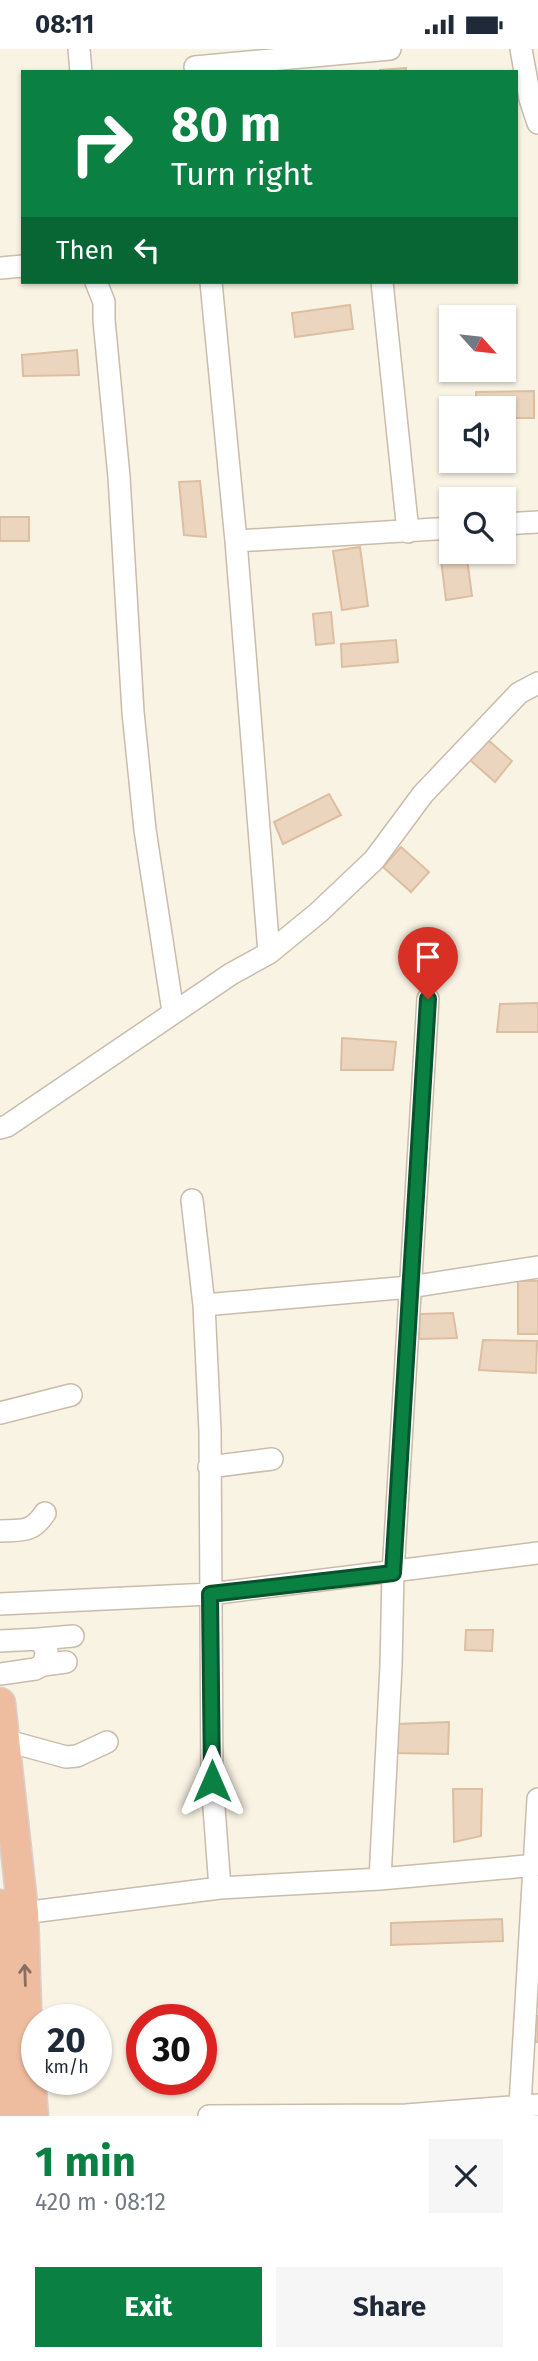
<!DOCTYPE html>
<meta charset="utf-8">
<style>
:root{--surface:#fff;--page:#f6f6f7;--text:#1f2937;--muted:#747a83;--accent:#0b8043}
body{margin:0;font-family:"Fira Sans",sans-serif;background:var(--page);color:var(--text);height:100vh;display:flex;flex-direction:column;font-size:26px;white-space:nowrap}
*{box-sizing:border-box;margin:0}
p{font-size:23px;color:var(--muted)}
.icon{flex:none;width:38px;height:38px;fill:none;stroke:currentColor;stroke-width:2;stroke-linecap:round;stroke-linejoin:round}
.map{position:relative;height:2067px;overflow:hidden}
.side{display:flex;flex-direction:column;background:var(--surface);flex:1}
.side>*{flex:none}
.banner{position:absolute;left:21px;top:21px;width:497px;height:214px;border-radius:0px;box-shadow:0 2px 5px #0004;background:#0b8043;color:#fff;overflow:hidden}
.needle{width:46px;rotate:117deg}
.controls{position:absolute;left:439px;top:256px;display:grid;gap:14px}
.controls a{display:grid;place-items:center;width:77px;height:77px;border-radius:0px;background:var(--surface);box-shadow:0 2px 5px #0004;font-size:35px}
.speed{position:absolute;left:21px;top:1955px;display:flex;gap:14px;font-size:35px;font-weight:700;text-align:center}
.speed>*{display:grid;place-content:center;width:91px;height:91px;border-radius:50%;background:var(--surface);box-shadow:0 2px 5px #0004;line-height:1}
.speed small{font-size:18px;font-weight:400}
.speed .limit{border:10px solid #d22;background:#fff;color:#111}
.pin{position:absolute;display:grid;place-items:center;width:60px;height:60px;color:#fff;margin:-72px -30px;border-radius:50% 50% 50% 0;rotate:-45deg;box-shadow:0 0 7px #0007}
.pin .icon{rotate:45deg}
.me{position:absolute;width:77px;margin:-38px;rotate:0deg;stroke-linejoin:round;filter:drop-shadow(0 0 5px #0008)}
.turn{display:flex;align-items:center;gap:24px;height:147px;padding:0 35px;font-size:32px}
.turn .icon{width:91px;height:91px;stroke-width:2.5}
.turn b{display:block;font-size:49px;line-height:60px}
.then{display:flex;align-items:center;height:66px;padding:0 35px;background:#0003;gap:14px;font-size:26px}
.round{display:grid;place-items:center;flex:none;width:74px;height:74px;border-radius:0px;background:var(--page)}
.summary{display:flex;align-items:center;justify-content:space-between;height:119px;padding:0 35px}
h1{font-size:42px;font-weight:700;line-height:52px;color:var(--accent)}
.button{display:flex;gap:14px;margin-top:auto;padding:14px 35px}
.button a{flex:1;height:80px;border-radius:0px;background:var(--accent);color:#fff;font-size:28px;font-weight:700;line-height:80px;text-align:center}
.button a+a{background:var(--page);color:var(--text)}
.status{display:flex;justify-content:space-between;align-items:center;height:49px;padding:0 35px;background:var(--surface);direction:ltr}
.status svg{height:19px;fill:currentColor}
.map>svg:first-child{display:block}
.building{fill:#ecd5be;stroke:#ddbea0;stroke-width:2}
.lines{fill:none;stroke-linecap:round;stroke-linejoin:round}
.minor-casing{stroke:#c9bcab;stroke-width:24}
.highway-casing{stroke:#d7d1cd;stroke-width:33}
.minor{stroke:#fff;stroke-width:21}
.highway{stroke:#eebda0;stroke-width:30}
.oneway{stroke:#886f5d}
.route-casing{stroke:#07532c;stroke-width:18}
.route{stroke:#0b8043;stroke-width:12}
</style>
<div class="status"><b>08:11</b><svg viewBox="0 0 49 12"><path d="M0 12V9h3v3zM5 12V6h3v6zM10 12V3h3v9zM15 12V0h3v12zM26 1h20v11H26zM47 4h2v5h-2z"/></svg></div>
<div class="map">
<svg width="538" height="2067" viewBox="0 0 538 2067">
<rect width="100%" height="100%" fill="#f9f3e4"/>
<path class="building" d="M 406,19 L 406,23 L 380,23 L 380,21 Z
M 350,256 L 353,280 L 295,288 L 292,264 Z
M 77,301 L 79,326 L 23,327 L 22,306 Z
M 534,342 L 534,369 L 504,369 L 504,359 L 476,359 L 476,343 Z
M 200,432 L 206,488 L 184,486 L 179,433 Z
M 0,468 L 29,468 L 29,492 L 0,492 Z
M 360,498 L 368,557 L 342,561 L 333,502 Z
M 452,501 L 466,502 L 472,547 L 446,551 L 440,503 Z
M 331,563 L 334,594 L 316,596 L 313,565 Z
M 396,591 L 398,613 L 342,618 L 341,595 Z
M 487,690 L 512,712 L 495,733 L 470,711 Z
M 329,745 L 341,766 L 283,795 L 274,773 Z
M 401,798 L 429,823 L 411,843 L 383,818 Z
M 538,954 L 538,983 L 497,983 L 500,955 Z
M 342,989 L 396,993 L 393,1021 L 341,1021 Z
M 518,1232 L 538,1232 L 538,1285 L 518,1285 Z
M 453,1264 L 457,1289 L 419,1290 L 420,1265 Z
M 483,1291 L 537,1292 L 536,1324 L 479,1321 Z
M 466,1581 L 493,1581 L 492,1602 L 465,1601 Z
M 449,1673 L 448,1705 L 395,1704 L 396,1675 Z
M 453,1740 L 482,1740 L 481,1787 L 454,1793 Z
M 502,1870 L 503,1892 L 391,1896 L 391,1874 Z
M 536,1967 L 538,1967 L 538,1993 L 535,1993 Z"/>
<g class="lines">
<defs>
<path id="minor" d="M 79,0 L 81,23
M 521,0 L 530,50 L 538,74
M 195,18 L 390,0
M 0,219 L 23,217
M 96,233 L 104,253 L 104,271 L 119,428 L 133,663 L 145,781 L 173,963
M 211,233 L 236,492 L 269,904
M 382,233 L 408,483
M 504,475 L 538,473
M 236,492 L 452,479
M 0,1079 L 7,1077 L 231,925 L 269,904 L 318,864 L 374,811 L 423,745 L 519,644 L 538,634
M 192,1151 L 204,1256 L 210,1382 L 212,1732 L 220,1839
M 204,1256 L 410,1238 L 538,1218
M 0,1364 L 71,1346
M 209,1418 L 272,1410
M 0,1482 C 22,1481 32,1484 45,1464
M 0,1555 L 210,1545 L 538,1504
M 39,1590 L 73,1587
M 0,1592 L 39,1590 L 47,1602 L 43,1616 L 35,1620 L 0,1625
M 43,1616 L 66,1613
M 4,1691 L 66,1708 L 77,1707 L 107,1693
M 380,1830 L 391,1617 L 393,1524 L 428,950
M 23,1864 L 220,1839 L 380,1830 L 538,1816
M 520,2056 L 538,1750
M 209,2067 L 406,2066 L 538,2056"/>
<path id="highway" d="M 0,1654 L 23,1864 L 27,1989 L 33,2067
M 0,1856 L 5,1992 L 11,2067"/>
</defs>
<use href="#minor" class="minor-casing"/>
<use href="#highway" class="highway-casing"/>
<use href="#minor" class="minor"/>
<use href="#highway" class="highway"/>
</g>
<defs><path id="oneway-shaft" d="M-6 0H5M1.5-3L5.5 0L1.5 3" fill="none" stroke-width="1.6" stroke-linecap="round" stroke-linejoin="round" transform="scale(1.75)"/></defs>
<use class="oneway" href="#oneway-shaft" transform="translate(25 1926) rotate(-92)"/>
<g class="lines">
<defs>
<path id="route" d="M 212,1732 L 210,1545 L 393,1524 L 428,950"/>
</defs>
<use href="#route" class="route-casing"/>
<use href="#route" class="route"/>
</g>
</svg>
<div class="controls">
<a><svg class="needle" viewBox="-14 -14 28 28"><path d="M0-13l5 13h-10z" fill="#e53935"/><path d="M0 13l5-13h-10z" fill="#747a83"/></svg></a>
<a><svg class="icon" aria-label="sound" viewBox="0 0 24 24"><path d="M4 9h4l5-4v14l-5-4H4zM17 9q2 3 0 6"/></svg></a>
<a><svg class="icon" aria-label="search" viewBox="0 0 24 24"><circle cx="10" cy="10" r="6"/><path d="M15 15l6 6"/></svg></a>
</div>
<div class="speed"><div>20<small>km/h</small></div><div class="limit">30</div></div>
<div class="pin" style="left:428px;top:950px;background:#d93025"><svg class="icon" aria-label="arrive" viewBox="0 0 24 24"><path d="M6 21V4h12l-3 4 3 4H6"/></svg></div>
<svg class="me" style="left:212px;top:1732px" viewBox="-20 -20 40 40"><path d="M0-17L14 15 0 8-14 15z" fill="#0b8043" stroke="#fff" stroke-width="4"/></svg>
<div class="banner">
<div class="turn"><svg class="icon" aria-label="right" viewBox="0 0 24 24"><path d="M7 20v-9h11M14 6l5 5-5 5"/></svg><div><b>80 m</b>Turn right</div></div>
<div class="then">Then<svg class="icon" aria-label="left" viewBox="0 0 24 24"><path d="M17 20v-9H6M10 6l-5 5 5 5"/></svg></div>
</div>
</div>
<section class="side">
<div class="summary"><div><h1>1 min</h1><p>420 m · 08:12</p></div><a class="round"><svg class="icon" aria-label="close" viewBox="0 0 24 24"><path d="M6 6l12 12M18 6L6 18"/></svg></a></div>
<div class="button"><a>Exit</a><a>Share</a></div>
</section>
